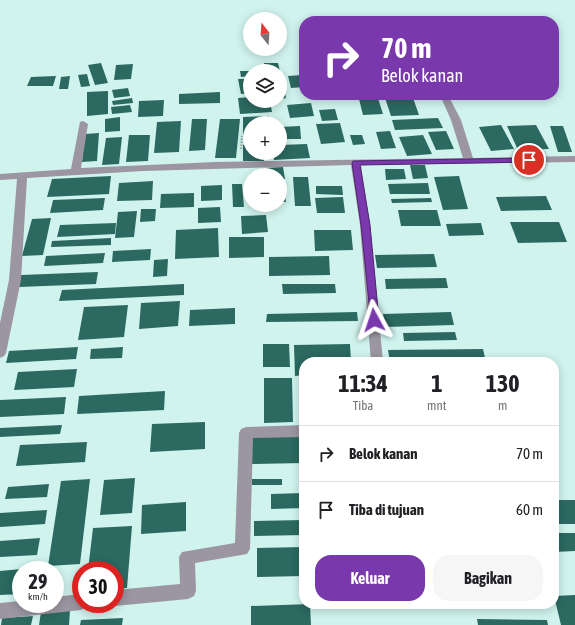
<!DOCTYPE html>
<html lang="id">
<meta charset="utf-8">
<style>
:root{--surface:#fff;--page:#f6f6f6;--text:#202124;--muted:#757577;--line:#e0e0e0;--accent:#7939ad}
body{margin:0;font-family:"Asap Condensed",sans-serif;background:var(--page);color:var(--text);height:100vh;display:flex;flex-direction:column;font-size:15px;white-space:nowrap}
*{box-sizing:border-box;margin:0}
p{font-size:13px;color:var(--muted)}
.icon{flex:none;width:22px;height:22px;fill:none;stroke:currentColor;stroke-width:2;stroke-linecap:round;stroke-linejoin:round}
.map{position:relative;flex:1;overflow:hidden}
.sheet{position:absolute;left:299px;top:357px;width:260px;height:252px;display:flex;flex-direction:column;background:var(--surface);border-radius:16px;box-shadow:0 2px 10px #0003}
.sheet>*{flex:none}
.top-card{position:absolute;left:299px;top:16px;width:260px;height:84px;border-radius:16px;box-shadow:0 2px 10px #0003;background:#7939ad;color:#fff;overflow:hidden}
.needle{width:26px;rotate:343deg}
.buttons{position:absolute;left:243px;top:12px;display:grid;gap:8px}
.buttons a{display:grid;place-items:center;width:44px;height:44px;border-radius:50%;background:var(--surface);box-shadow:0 2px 10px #0003;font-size:20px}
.speed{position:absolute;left:12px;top:561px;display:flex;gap:8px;font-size:20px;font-weight:700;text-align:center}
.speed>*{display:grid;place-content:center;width:52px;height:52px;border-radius:50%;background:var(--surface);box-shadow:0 2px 10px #0003;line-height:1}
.speed small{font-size:10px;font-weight:400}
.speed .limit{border:6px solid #d22;background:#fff;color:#111}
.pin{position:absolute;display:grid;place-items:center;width:34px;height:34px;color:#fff;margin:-17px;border:2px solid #fff;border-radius:50%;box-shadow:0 1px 4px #0007}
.me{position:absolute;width:44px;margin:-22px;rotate:355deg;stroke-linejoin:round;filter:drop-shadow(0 0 3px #0008)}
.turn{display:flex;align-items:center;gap:14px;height:84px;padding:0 16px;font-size:18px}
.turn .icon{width:52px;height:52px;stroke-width:2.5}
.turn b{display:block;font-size:28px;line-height:34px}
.eta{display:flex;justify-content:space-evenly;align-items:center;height:68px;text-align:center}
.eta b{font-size:24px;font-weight:700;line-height:28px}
.cta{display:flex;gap:8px;margin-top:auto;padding:8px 16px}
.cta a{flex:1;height:46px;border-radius:16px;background:var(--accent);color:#fff;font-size:16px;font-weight:700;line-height:46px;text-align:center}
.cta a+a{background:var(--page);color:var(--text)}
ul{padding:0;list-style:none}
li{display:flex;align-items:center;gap:12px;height:56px;padding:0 16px;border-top:1px solid var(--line)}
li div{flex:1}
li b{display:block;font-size:15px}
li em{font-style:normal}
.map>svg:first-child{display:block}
.building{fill:#2b6961}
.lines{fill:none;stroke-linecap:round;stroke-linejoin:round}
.path{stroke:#90aca7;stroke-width:2;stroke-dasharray:1.5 1.5;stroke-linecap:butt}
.minor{fill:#9b96a1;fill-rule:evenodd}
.route{fill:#7939ad;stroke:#4f2570}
</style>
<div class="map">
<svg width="575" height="625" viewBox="0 0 575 625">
<rect width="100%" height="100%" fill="#d0f3ed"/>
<path class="building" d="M 101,63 L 108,83 L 95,85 L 88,65 Z
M 264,63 L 278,63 L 280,71 L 265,71 Z
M 133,64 L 131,79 L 114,80 L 116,65 Z
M 240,71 L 250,71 L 250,76 L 241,77 Z
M 280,73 L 281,73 L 286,98 L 280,99 Z
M 87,74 L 90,86 L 81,87 L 78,75 Z
M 302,75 L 304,87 L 291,88 L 288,76 Z
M 56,76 L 53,86 L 27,86 L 31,77 Z
M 70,76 L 68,89 L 59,89 L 61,77 Z
M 238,79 L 250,79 L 250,93 L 241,94 Z
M 128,88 L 130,96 L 114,98 L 112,90 Z
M 108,91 L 108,114 L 87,116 L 87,92 Z
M 220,92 L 220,103 L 179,104 L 179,94 Z
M 358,95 L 377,95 L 383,114 L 363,115 Z
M 384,95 L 412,95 L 419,115 L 391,116 Z
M 250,97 L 250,101 L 270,101 L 272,112 L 240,114 L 238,98 Z
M 132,98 L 133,103 L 113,105 L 112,101 Z
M 164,100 L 163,116 L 138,117 L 139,101 Z
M 311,103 L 314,116 L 290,118 L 287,105 Z
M 130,105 L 132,112 L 112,114 L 111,107 Z
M 335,109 L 338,120 L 322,121 L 319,110 Z
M 269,116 L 269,123 L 250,123 L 250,135 L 243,135 L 243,117 Z
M 120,117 L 120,131 L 105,132 L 105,119 Z
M 438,118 L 443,128 L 395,130 L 392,120 Z
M 192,119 L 207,119 L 205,150 L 189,151 Z
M 220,119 L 240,119 L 236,158 L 215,158 Z
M 181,121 L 179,152 L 154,153 L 157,122 Z
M 340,123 L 345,142 L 321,144 L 316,124 Z
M 501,125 L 514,149 L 491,151 L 479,127 Z
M 536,125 L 549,149 L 518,150 L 507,126 Z
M 300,126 L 301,139 L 280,139 L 280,127 Z
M 550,126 L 563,126 L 572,152 L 558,152 Z
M 390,131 L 396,148 L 381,149 L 376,132 Z
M 446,131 L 454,149 L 436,150 L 428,132 Z
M 99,133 L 97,161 L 82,162 L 85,134 Z
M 129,135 L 150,135 L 148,161 L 126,162 Z
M 350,135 L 362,135 L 365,144 L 353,145 Z
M 423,135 L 432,154 L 407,156 L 399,137 Z
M 122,137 L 119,164 L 102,165 L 106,138 Z
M 307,144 L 310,158 L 274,160 L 273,153 L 280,153 L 280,145 Z
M 243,145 L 250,145 L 250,153 L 264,153 L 264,161 L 243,161 Z
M 410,165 L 425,165 L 428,178 L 413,179 Z
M 283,167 L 285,179 L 280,179 L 280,175 L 263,175 L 263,168 Z
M 385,169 L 404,169 L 406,179 L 386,180 Z
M 111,176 L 109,194 L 47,197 L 52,179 Z
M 459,176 L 468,209 L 443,210 L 434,177 Z
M 293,177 L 308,177 L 311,206 L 295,206 Z
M 250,180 L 250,200 L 248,200 L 246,181 Z
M 153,181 L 152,200 L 117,201 L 119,183 Z
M 283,181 L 286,202 L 280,202 L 280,182 Z
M 428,183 L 430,194 L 390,194 L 388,184 Z
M 232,184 L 242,184 L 244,207 L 233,207 Z
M 222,185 L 222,200 L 201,201 L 201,186 Z
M 316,186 L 342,186 L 343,195 L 316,194 Z
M 194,193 L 194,207 L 160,208 L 161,194 Z
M 546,196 L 552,210 L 501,211 L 496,197 Z
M 343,197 L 345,213 L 317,213 L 315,198 Z
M 105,198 L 103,210 L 50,213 L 53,200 Z
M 431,198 L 432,202 L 392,203 L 391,199 Z
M 220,207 L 221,222 L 198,223 L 198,208 Z
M 141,209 L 156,209 L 155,221 L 140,222 Z
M 398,210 L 437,210 L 441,226 L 401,226 Z
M 137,211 L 134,237 L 115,238 L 118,212 Z
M 266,215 L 268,232 L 242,234 L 241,216 Z
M 51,218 L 43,255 L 22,256 L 32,219 Z
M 510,222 L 559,222 L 567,242 L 518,243 Z
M 116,223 L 115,234 L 57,237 L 60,225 Z
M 481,223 L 484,235 L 449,236 L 446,224 Z
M 218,228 L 219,257 L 175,259 L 176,230 Z
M 314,230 L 351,230 L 353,250 L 315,251 Z
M 229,237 L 264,237 L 264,257 L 229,258 Z
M 111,238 L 111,245 L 51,247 L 52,241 Z
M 151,249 L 150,260 L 112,262 L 113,251 Z
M 105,253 L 103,263 L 44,266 L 46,256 Z
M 434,254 L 437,267 L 377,268 L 375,255 Z
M 329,256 L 330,275 L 269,276 L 269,257 Z
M 168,259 L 167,276 L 153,277 L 154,260 Z
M 98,272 L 96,284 L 19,287 L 21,275 Z
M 446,278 L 448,288 L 386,289 L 385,279 Z
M 184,284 L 184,295 L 59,301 L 62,290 Z
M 282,284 L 335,284 L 336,293 L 283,294 Z
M 180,301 L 178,326 L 139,329 L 141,303 Z
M 128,305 L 124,337 L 78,340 L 84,307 Z
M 235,308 L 235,324 L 189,326 L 190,310 Z
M 357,312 L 358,321 L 266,322 L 267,314 Z
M 451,312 L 454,325 L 385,327 L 383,314 Z
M 455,332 L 457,340 L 404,341 L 403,333 Z
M 263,344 L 289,344 L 290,367 L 263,367 Z
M 350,344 L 351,362 L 304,362 L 304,375 L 295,376 L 294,345 Z
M 78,347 L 76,359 L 6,363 L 9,351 Z
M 123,347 L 122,358 L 90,359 L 91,349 Z
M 483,349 L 486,362 L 390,362 L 388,350 Z
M 77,369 L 74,387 L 14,390 L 18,372 Z
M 264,378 L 292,378 L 293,422 L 264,423 Z
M 302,387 L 304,387 L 304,416 L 303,416 Z
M 165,391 L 164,410 L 77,414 L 79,396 Z
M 66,397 L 64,414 L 0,417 L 0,400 Z
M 205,422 L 205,449 L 150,452 L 152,424 Z
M 62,425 L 60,434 L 0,437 L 0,428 Z
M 304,436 L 304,463 L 252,464 L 252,437 Z
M 87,442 L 85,462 L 16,466 L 20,445 Z
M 135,478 L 132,513 L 100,515 L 104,480 Z
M 90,479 L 80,564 L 48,566 L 61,481 Z
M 252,479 L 282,479 L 282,485 L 252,485 Z
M 49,484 L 47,497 L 5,499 L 8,487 Z
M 304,493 L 304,508 L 271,509 L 271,494 Z
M 554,500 L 575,500 L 575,524 L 554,524 Z
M 186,502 L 186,531 L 141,534 L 142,505 Z
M 47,510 L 45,524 L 0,527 L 0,513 Z
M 304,520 L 304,535 L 254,536 L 254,521 Z
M 132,526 L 127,588 L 115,589 L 115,570 L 88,570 L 93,528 Z
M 554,533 L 575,533 L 575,551 L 554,552 Z
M 40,538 L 37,555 L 0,557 L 0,541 Z
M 304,547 L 304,576 L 257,577 L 257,548 Z
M 21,569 L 21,594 L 0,595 L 0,571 Z
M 575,595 L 575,625 L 561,625 L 554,596 Z
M 310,604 L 311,625 L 251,625 L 251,606 Z
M 70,610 L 69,625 L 39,625 L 41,612 Z
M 33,616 L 31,625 L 1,625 L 2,618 Z
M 123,618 L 122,625 L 80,625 L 81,620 Z
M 477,619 L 547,620 L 548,625 L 478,625 Z"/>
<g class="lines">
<path class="path" d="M 241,149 L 242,136"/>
<path class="minor" d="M 440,95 L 448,95 L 461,120 L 473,158 L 575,156 L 575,162 L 361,165 L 370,225 L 383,362 L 371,362 L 360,225 L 351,165 L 143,171 L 27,178 L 21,280 L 6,353 L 4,356 L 0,358 L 0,323 L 9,280 L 17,179 L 0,180 L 0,174 L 71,169 L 80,122 L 83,121 L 88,124 L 81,168 L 215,162 L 463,158 L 451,120 Z
M 304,425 L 304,437 L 253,438 L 250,549 L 247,554 L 195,563 L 196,591 L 194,596 L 188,599 L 115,606 L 111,604 L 115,604 L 115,590 L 180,584 L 179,557 L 182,552 L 235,543 L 239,433 L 241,429 L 246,427 Z
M 81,594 L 81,604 L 88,604 L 87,607 L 81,610 L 0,619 L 0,603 L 21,601 L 21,604 L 55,604 L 55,597 Z"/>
</g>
<path class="route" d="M 529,158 L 532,159 L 532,162 L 360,165 L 370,225 L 379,320 L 378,322 L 371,322 L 361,225 L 352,163 L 353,161 Z"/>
</svg>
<div class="buttons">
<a><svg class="needle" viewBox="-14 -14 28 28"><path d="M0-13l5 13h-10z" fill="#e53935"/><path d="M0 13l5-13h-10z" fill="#757577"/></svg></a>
<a><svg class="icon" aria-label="layers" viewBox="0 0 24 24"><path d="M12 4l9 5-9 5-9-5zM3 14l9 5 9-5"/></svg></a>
<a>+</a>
<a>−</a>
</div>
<div class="speed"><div>29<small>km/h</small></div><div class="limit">30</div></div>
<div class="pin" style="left:529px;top:160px;background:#d93025"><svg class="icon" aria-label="arrive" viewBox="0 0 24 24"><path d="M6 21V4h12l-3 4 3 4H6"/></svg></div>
<svg class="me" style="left:374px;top:320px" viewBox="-20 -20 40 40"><path d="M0-17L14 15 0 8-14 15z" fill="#7939ad" stroke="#fff" stroke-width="4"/></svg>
<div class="top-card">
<div class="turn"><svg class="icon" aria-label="right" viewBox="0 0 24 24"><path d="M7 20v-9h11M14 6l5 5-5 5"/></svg><div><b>70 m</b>Belok kanan</div></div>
</div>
<section class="sheet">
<div class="eta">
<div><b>11:34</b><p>Tiba</p></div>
<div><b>1</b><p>mnt</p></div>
<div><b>130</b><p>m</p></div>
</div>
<ul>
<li><svg class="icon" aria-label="right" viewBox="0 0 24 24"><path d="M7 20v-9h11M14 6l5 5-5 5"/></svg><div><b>Belok kanan</b></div><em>70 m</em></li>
<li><svg class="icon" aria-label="arrive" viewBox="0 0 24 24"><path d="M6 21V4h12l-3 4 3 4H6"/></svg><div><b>Tiba di tujuan</b></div><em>60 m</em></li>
</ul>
<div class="cta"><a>Keluar</a><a>Bagikan</a></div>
</section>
</div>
